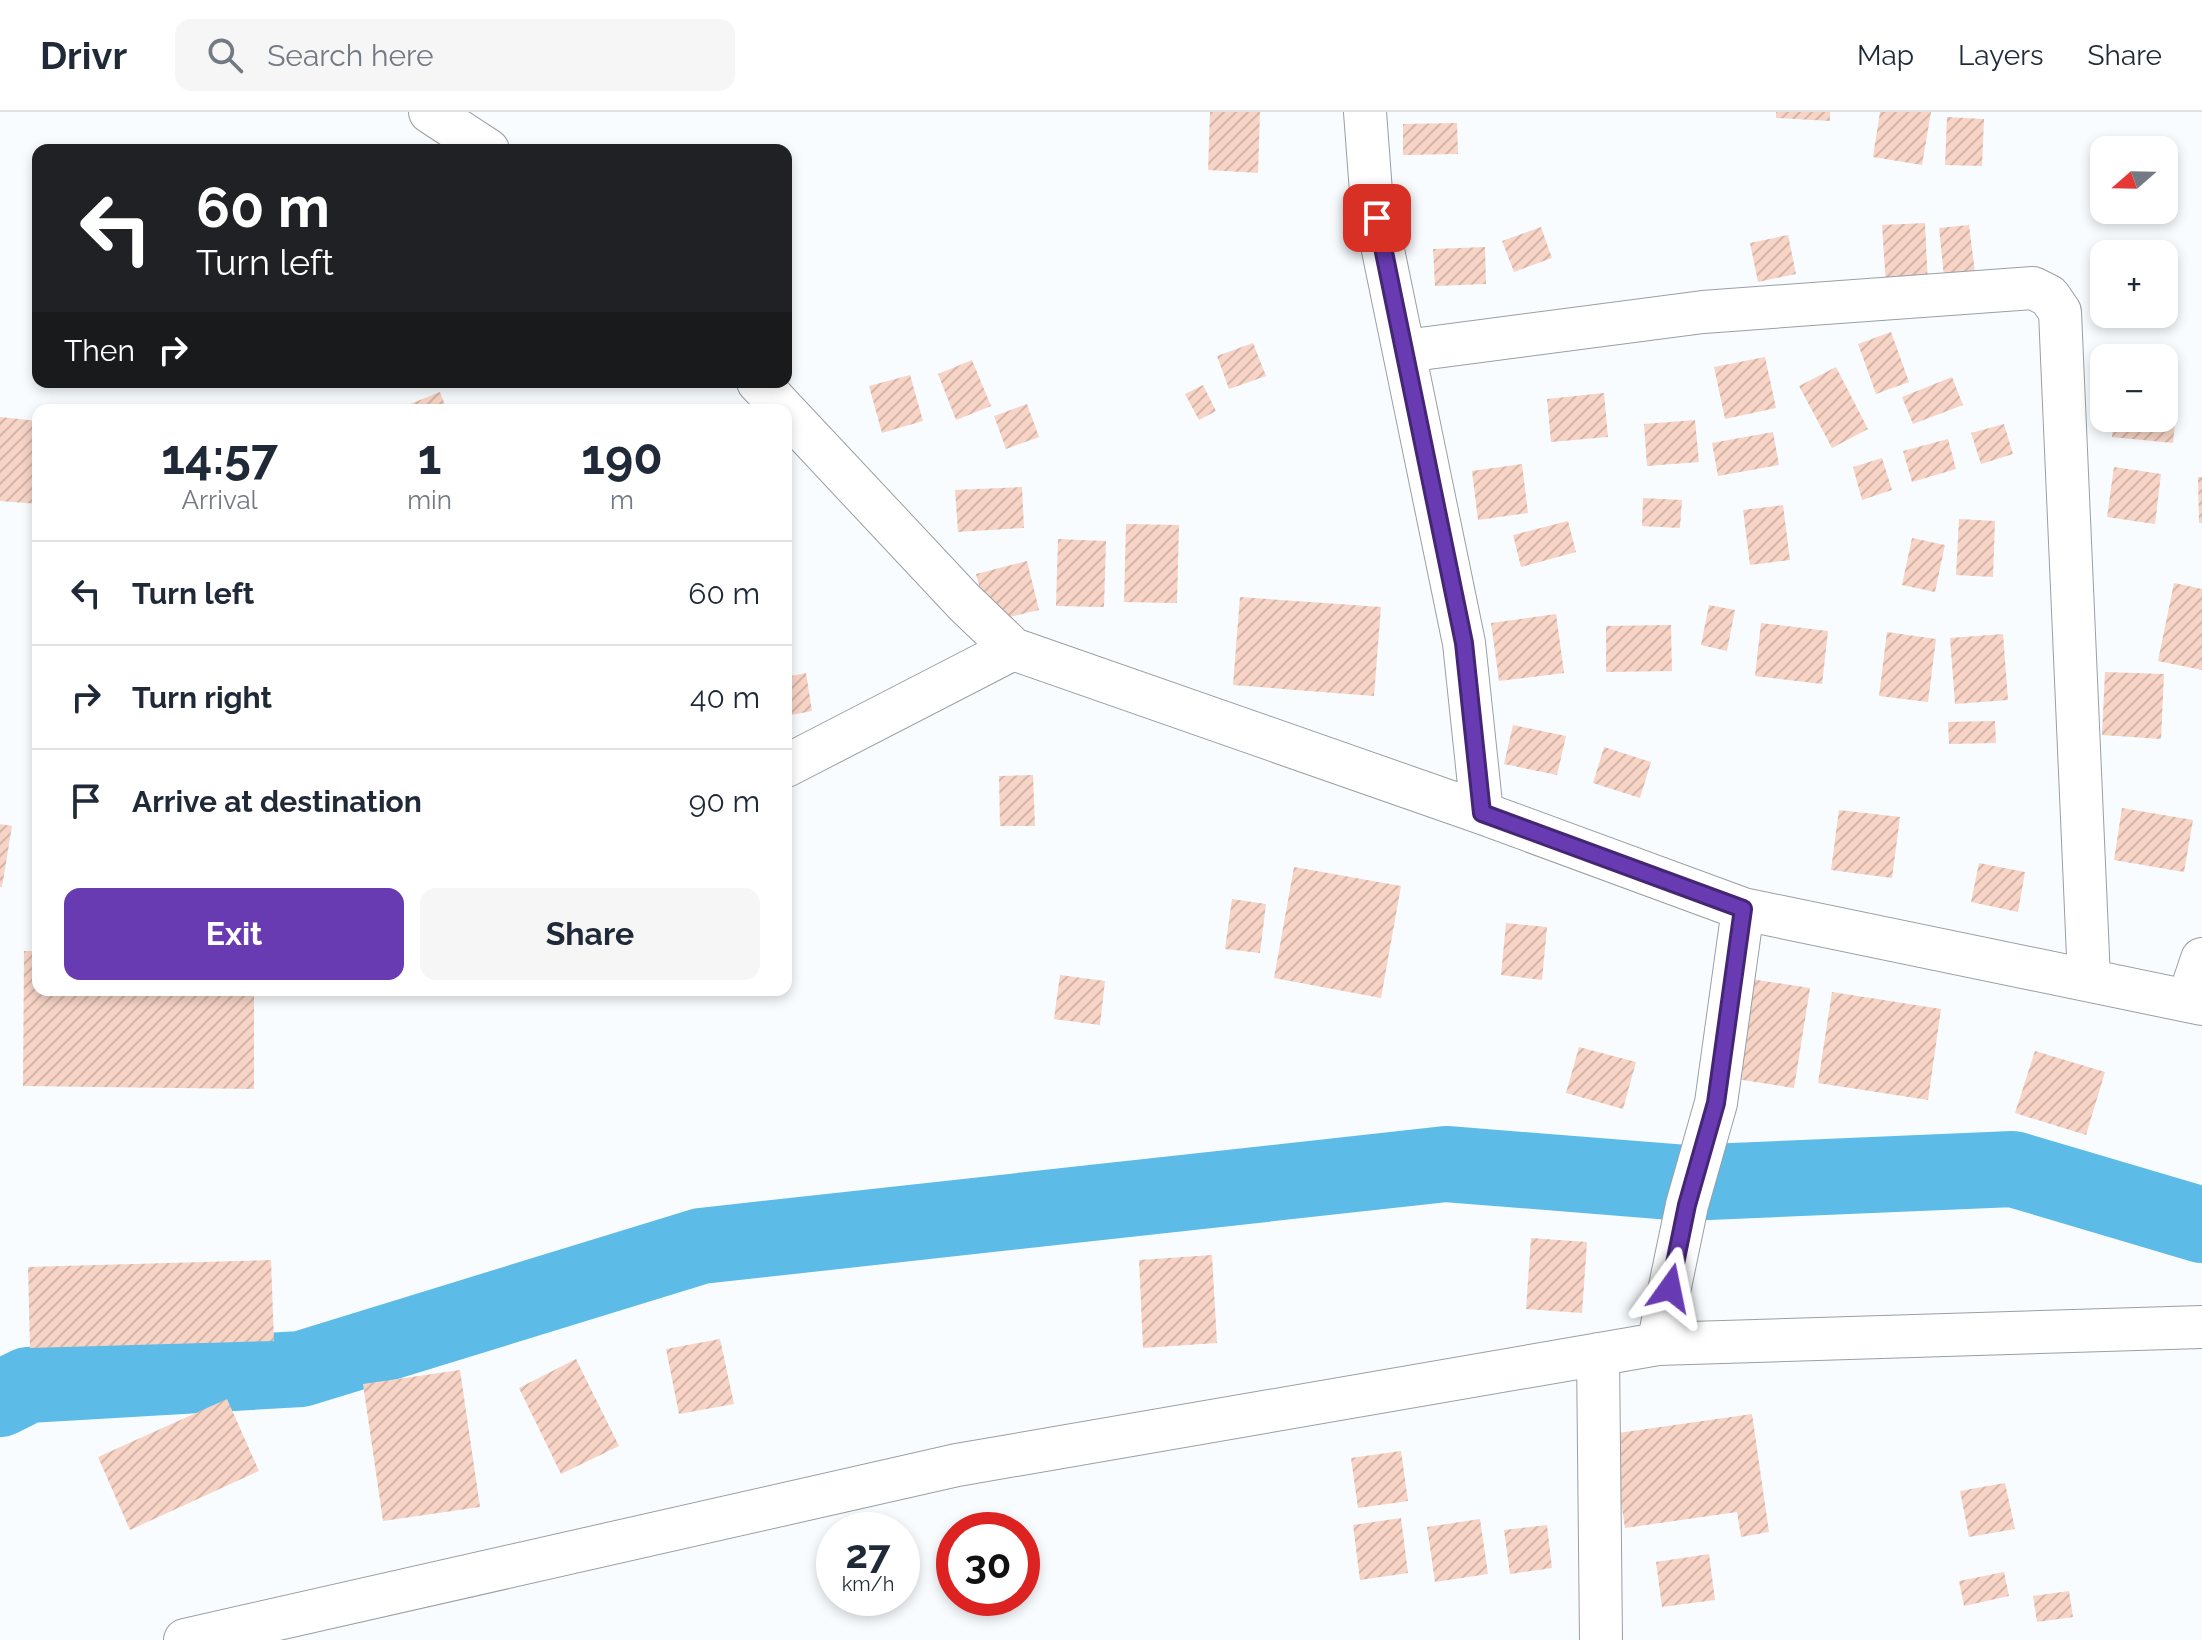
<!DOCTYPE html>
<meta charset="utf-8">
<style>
:root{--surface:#fff;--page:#f6f6f7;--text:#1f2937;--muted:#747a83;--line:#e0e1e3;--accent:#693bb3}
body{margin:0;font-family:Raleway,sans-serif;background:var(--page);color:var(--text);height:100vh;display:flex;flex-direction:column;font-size:30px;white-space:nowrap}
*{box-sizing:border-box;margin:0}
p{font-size:26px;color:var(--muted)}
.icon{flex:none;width:44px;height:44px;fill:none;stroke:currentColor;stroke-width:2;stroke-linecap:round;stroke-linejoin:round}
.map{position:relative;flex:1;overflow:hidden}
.sheet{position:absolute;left:32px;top:292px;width:760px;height:592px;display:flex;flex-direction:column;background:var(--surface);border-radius:16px;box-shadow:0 4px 12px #0003}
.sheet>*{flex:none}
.banner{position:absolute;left:32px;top:32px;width:760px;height:244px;border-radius:16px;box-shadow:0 4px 12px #0003;background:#202124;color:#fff;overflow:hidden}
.needle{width:52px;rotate:250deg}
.buttons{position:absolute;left:2090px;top:24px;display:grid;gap:16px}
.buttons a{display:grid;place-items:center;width:88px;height:88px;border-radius:16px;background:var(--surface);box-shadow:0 4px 12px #0003;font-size:40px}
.speed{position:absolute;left:816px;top:1400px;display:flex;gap:16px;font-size:40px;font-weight:700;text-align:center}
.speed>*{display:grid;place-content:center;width:104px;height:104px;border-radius:50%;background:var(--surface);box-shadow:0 4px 12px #0003;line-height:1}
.speed small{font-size:20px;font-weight:400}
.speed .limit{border:12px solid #d22;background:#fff;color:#111}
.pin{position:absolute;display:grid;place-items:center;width:68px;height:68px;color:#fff;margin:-34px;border-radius:16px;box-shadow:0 4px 12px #0006}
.me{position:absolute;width:88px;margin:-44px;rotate:12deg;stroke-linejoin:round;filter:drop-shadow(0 0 6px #0008)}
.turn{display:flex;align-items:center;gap:28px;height:168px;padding:0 32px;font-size:36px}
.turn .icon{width:104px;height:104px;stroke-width:2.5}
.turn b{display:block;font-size:56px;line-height:68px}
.then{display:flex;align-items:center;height:76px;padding:0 32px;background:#0003;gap:16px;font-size:30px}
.eta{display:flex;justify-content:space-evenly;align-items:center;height:136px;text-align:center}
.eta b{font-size:48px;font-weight:700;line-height:56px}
.button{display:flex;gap:16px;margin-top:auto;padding:16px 32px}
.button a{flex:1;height:92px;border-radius:16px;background:var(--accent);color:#fff;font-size:32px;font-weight:700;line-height:92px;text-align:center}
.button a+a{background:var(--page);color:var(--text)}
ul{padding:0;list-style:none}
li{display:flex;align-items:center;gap:24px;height:104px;padding:0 32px;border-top:2px solid var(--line)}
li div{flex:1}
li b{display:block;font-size:30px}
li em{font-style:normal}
header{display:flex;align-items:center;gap:48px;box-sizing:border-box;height:112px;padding:0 40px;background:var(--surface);border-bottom:2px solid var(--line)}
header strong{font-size:38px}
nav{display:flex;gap:44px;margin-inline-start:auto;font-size:28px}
.search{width:560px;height:72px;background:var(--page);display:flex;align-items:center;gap:20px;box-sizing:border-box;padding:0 28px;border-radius:16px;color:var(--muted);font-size:30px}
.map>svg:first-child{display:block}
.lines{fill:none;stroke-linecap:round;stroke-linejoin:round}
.river{stroke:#5cbbe7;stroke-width:76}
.building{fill:url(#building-hatch)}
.street-casing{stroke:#989fa5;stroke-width:44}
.street{stroke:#fff;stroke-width:42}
.route-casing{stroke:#442674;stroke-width:20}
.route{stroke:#693bb3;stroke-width:14}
</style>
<header>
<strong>Drivr</strong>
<div class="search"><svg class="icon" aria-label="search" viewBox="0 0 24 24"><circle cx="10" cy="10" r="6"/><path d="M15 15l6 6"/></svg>Search here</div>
<nav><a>Map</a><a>Layers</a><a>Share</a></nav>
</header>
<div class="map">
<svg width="2202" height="1528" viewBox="0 0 2202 1528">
<defs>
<pattern id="building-hatch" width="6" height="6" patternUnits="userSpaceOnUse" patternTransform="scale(2)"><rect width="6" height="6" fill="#f7d4c6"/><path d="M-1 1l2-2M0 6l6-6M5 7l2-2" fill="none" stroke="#d3b5a9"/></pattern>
</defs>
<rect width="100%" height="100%" fill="#f9fcff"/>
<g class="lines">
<path class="river" d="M 0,1287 L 28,1273 L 301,1257 L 701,1134 L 1446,1052 L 1685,1071 L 2013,1057 L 2202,1113"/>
</g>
<path class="building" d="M 1210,0 L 1260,0 L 1258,61 L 1208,58 Z
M 1776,0 L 1830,0 L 1830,9 L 1776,6 Z
M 1880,0 L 1931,0 L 1922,53 L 1873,45 Z
M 1947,5 L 1984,7 L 1982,54 L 1945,53 Z
M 1457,11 L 1458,42 L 1403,43 L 1403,12 Z
M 1925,111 L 1928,173 L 1886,174 L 1882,113 Z
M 1969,113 L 1975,161 L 1944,165 L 1939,116 Z
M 1541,115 L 1552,146 L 1514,160 L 1502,129 Z
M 1788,123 L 1796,162 L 1758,170 L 1750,131 Z
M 1485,135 L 1486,172 L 1435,174 L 1433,137 Z
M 1891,220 L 1909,270 L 1876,282 L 1858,232 Z
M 1253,231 L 1266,264 L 1229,277 L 1217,244 Z
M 1765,245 L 1776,296 L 1725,307 L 1714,255 Z
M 972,248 L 991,294 L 956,308 L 938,262 Z
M 1836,255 L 1868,317 L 1832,336 L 1799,274 Z
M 910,263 L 923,309 L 882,321 L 869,274 Z
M 1952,265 L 1963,293 L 1913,312 L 1902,285 Z
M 1203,273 L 1216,299 L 1199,308 L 1185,282 Z
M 2164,278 L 2178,279 L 2173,331 L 2112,325 L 2114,306 L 2164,306 Z
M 440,280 L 447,298 L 401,298 L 400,296 Z
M 1604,281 L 1608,325 L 1551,330 L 1547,287 Z
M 1027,292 L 1039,325 L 1006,337 L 994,304 Z
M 0,305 L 38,309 L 38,392 L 0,389 Z
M 1695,308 L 1699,350 L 1647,354 L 1644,312 Z
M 2004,312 L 2013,342 L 1981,352 L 1971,321 Z
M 1773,320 L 1779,353 L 1718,364 L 1712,331 Z
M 1948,327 L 1956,357 L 1912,370 L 1903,339 Z
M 1882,346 L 1892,378 L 1862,388 L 1853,355 Z
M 1522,352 L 1528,401 L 1478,408 L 1472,359 Z
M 2114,355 L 2161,362 L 2155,412 L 2107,405 Z
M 2198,365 L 2202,365 L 2202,411 L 2199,411 Z
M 1022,375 L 1024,416 L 958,420 L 955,378 Z
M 1643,386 L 1682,388 L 1680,416 L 1642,414 Z
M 1783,393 L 1790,448 L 1750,453 L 1743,398 Z
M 1959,407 L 1995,409 L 1993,465 L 1956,463 Z
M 1568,409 L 1576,440 L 1521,455 L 1513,423 Z
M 1126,412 L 1179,413 L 1177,491 L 1124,490 Z
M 1912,426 L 1945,433 L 1935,480 L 1902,473 Z
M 1058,427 L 1106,429 L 1104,495 L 1056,494 Z
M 1027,449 L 1039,498 L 989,510 L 976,462 Z
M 2174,471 L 2202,477 L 2202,558 L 2158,549 Z
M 1240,485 L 1381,495 L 1374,584 L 1233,573 Z
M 1709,493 L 1735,498 L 1727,539 L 1701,533 Z
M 1556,502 L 1564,561 L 1499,569 L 1491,511 Z
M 1761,511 L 1828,519 L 1822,572 L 1755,564 Z
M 1671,513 L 1672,559 L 1606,560 L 1606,514 Z
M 1887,520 L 1936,527 L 1928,590 L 1879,584 Z
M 2003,522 L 2008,588 L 1955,592 L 1950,526 Z
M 2105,560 L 2164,562 L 2161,627 L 2102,623 Z
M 806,561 L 812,599 L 786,604 L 786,565 Z
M 1995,609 L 1996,631 L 1949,632 L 1948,610 Z
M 1513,613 L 1566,624 L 1557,663 L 1504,652 Z
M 1604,635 L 1651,650 L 1640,686 L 1593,671 Z
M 1033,663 L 1035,714 L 1000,714 L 999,664 Z
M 2122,696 L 2193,708 L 2184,760 L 2114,748 Z
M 1839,698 L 1900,705 L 1892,766 L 1831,758 Z
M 0,712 L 12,714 L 2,775 L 0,775 Z
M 1979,751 L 2025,760 L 2018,800 L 1971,790 Z
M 1294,755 L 1401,774 L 1381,886 L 1274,866 Z
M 1232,787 L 1266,792 L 1260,841 L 1225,837 Z
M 1506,811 L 1547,815 L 1542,868 L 1501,863 Z
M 24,839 L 38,839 L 38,878 L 254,878 L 254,977 L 23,974 Z
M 1060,863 L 1105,869 L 1100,913 L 1054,907 Z
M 1751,867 L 1810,876 L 1794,976 L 1736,967 Z
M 1832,880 L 1941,897 L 1928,988 L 1818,971 Z
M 1579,935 L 1636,950 L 1623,997 L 1566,981 Z
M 2035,939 L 2105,960 L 2086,1023 L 2015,1001 Z
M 1531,1126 L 1587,1130 L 1582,1201 L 1526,1197 Z
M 1212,1143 L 1217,1231 L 1143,1236 L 1139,1148 Z
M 271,1148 L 274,1229 L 30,1236 L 28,1155 Z
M 720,1227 L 734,1292 L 679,1302 L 666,1237 Z
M 576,1247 L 619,1334 L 561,1362 L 519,1276 Z
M 460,1258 L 480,1395 L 383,1409 L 363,1272 Z
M 227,1287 L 259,1359 L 130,1418 L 98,1345 Z
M 1752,1302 L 1769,1420 L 1741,1425 L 1737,1400 L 1625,1416 L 1611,1322 Z
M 1401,1339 L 1408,1389 L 1358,1396 L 1351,1346 Z
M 2005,1371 L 2015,1417 L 1969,1425 L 1960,1379 Z
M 1401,1406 L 1408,1461 L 1360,1468 L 1353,1413 Z
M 1480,1407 L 1488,1462 L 1435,1470 L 1427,1415 Z
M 1547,1413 L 1552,1456 L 1510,1462 L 1504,1418 Z
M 1709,1442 L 1715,1488 L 1662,1495 L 1656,1450 Z
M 2004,1460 L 2009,1484 L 1964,1494 L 1959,1469 Z
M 2069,1479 L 2073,1505 L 2037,1510 L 2033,1484 Z"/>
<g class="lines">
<defs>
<path id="street" d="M 430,0 L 488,38
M 1365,0 L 1371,80 L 1464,531 L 1482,701
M 1405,239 L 1703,200 L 2033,176 L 2049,184 L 2060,200 L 2089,867
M 758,270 L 784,298
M 786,300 L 964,490 L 1013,537 L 1482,701 L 1743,797 L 2202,892
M 786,654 L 1013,537
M 2188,889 L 2202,847
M 1658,1232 L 1687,1093 L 1716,991 L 1743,797
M 1598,1242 L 1601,1528
M 185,1528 L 957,1353 L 1658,1232 L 2202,1215"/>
</defs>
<use href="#street" class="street-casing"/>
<use href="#street" class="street"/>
</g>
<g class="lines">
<defs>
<path id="route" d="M 1377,106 L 1464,531 L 1482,701 L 1743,797 L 1716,991 L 1687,1093 L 1670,1176"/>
</defs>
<use href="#route" class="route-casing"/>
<use href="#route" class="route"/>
</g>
</svg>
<div class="buttons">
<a><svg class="needle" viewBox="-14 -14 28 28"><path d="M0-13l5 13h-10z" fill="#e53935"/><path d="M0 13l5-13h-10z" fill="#747a83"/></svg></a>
<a>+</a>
<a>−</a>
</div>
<div class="speed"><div>27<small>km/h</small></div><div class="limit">30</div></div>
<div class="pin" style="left:1377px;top:106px;background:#d93025"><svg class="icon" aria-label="arrive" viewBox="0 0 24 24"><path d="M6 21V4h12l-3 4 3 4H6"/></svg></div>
<svg class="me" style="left:1670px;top:1176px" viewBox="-20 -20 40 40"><path d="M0-17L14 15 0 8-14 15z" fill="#693bb3" stroke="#fff" stroke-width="4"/></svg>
<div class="banner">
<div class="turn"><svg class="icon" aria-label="left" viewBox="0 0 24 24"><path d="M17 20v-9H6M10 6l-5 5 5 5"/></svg><div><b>60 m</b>Turn left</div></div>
<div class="then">Then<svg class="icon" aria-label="right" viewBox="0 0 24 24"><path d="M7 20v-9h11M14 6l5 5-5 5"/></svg></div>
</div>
<section class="sheet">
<div class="eta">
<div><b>14:57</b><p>Arrival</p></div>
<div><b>1</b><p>min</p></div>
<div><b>190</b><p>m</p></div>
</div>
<ul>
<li><svg class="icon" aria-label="left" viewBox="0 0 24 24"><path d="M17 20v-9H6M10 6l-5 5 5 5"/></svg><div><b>Turn left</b></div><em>60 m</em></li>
<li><svg class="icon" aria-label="right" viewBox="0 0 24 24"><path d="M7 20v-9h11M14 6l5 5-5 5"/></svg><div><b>Turn right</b></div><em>40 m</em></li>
<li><svg class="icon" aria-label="arrive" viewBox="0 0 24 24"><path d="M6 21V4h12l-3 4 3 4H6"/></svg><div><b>Arrive at destination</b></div><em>90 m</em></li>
</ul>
<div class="button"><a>Exit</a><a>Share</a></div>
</section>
</div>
